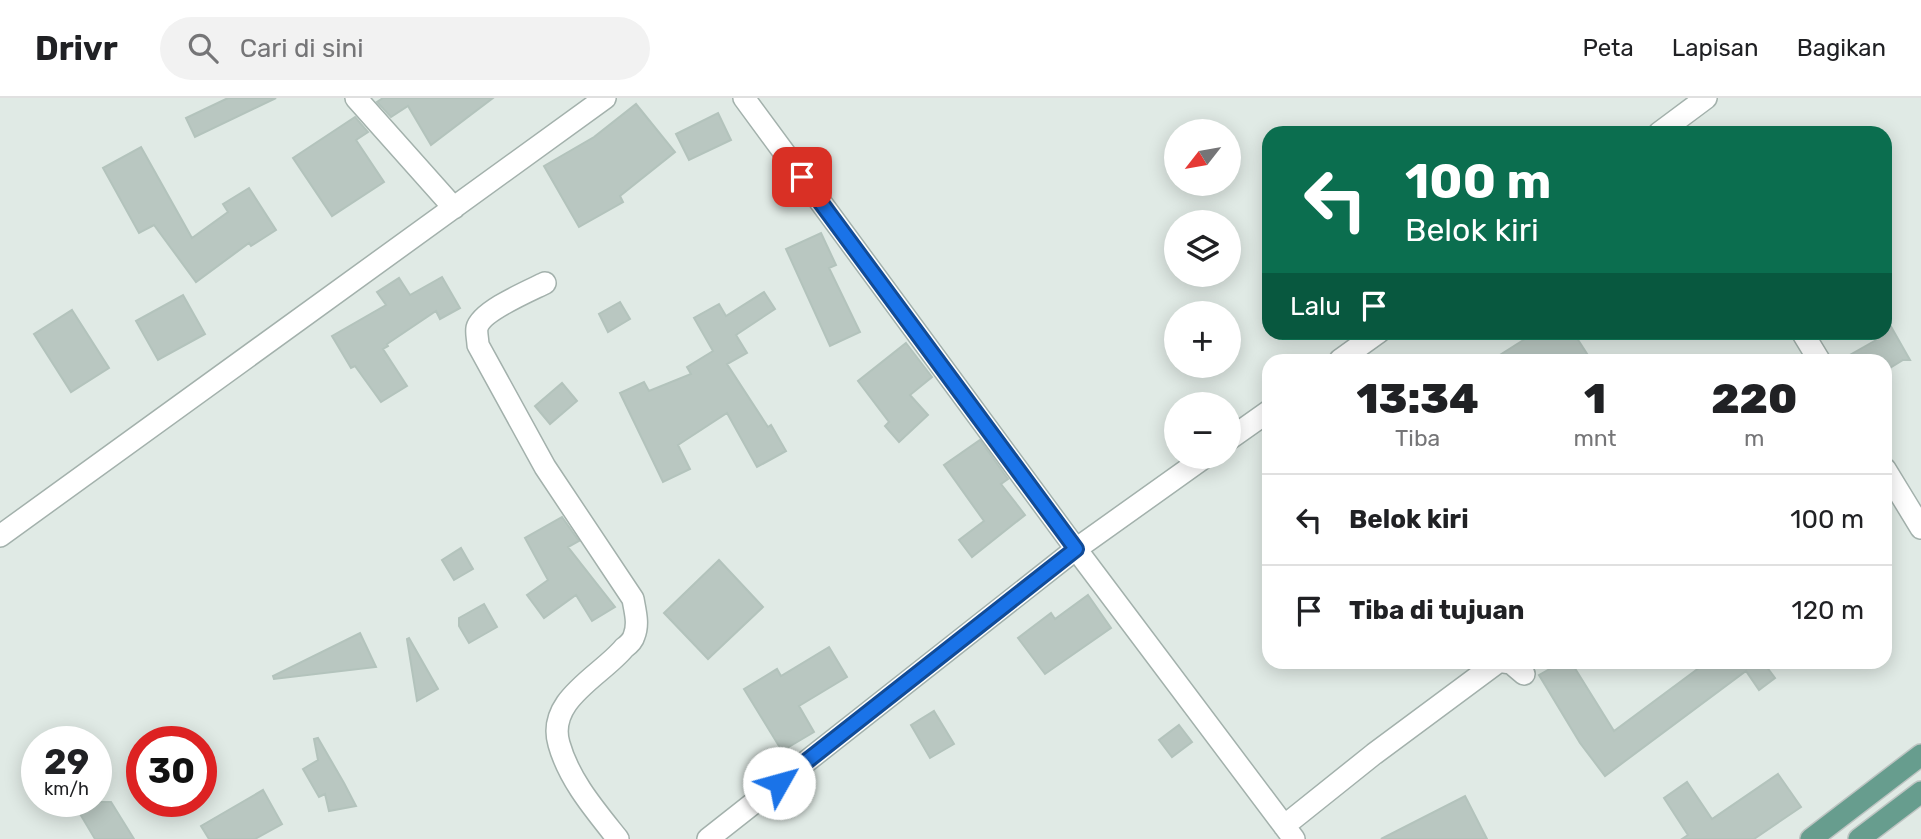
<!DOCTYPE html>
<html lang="id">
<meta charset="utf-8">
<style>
:root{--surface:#fff;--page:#f2f2f2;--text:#202124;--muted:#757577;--line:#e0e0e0}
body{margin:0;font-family:Rubik,sans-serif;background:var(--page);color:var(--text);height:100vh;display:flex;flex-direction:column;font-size:26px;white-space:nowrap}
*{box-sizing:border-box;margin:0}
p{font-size:23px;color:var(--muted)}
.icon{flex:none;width:38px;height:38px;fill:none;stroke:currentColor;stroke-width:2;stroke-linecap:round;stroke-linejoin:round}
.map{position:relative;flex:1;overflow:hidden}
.details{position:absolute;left:1262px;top:256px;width:630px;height:315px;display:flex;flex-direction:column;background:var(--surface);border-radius:21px;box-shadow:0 4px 18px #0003}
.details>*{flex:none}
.guide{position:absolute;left:1262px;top:28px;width:630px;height:214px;border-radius:21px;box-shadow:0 4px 18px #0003;background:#0b6e4f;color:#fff;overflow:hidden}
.needle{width:46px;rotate:239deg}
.controls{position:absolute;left:1164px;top:21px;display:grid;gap:14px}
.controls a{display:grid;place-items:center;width:77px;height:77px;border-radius:50%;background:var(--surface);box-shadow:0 4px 18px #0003;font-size:35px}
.speed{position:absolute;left:21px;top:628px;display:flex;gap:14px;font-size:35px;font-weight:700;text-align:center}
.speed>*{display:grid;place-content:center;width:91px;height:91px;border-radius:50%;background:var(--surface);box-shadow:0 4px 18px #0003;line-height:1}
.speed small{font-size:18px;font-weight:400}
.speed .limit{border:10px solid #d22;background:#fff;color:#111}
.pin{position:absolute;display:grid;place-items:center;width:60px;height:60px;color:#fff;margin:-30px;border-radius:14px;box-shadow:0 4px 10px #0006}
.me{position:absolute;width:77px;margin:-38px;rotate:52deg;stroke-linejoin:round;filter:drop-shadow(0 0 5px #0008)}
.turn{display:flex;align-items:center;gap:24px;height:147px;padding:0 28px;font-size:32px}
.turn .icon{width:91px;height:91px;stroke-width:2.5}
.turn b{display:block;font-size:49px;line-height:60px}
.then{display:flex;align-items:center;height:66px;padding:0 28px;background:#0003;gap:14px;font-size:26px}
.eta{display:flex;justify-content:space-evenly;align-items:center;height:119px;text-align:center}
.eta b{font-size:42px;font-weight:800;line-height:49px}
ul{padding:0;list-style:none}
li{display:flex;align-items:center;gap:21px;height:91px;padding:0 28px;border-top:2px solid var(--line)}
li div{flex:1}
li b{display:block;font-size:26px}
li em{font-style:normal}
header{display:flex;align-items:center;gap:42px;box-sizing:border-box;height:98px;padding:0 35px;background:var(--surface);border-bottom:2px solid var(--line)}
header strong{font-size:33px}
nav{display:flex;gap:38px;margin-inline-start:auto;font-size:24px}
.search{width:490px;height:63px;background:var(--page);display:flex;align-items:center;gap:18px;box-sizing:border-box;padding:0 24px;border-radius:38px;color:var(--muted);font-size:26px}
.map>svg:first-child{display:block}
.building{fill:#b9c7c1;stroke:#b3c3bc;stroke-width:2}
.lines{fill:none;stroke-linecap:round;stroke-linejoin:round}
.minor-casing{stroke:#a3b1ac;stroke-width:24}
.major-casing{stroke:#bdc4c2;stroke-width:24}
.minor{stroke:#fff;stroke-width:21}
.major{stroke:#679d8e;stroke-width:21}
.route-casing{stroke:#114b97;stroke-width:18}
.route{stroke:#1a73e8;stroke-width:12}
</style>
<header>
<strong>Drivr</strong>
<div class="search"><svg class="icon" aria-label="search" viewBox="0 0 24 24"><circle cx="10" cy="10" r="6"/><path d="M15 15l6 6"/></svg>Cari di sini</div>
<nav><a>Peta</a><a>Lapisan</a><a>Bagikan</a></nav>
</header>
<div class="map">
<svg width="1921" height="741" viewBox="0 0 1921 741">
<rect width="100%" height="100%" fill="#e0eae5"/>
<path class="building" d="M 228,0 L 276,0 L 195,39 L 186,20 Z
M 383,0 L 493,0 L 431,47 L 408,8 L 391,19 L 377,4 Z
M 636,6 L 675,54 L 620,98 L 623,104 L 579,129 L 544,68 L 594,39 Z
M 718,15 L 731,42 L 689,62 L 676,36 Z
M 355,19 L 368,34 L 356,42 L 384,84 L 332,118 L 293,60 Z
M 141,49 L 192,140 L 228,114 L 223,106 L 249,90 L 276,132 L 251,148 L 249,145 L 196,184 L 154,127 L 139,135 L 103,70 Z
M 821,135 L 836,167 L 829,170 L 860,234 L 830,248 L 786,151 Z
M 442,179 L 460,210 L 440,221 L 436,213 L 387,246 L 388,248 L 383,251 L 407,288 L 381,304 L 355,268 L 351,270 L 332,238 L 386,207 L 377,194 L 399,180 L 410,197 Z
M 764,194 L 775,211 L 736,237 L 747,255 L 727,266 L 768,329 L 771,327 L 786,353 L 757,369 L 727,315 L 678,347 L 690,371 L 663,384 L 620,295 L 644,284 L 649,293 L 691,276 L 687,269 L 713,253 L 694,220 L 719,206 L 726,218 Z
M 183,197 L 205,236 L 158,262 L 136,223 Z
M 620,204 L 630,221 L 608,234 L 599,216 Z
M 72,212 L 109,270 L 71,294 L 34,236 Z
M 1885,218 L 1910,262 L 1903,262 L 1885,273 L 1885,262 L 1841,262 L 1885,237 Z
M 1536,234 L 1573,234 L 1591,262 L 1492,262 Z
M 906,245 L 932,279 L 910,297 L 928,317 L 899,344 L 885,328 L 889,324 L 858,283 Z
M 562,285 L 577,303 L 550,326 L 535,308 Z
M 980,342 L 1008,381 L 1001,386 L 1025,417 L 972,459 L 959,442 L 984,423 L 944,367 Z
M 562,419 L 579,443 L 568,449 L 615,509 L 592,523 L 576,497 L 544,520 L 527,497 L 548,482 L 525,440 Z
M 461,450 L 473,471 L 454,482 L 442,462 Z
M 719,462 L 763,509 L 708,561 L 664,515 Z
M 1088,497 L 1111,530 L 1045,576 L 1018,540 L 1051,515 L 1055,521 Z
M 484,506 L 497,529 L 469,545 L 459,528 L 459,520 Z
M 360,535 L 376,569 L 274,581 L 273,578 Z
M 409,540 L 438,591 L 417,603 L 407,541 Z
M 829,549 L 847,579 L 799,608 L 814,634 L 782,653 L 744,591 L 777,571 L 781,578 Z
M 1562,564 L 1571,564 L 1614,633 L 1707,564 L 1763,564 L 1775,580 L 1759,592 L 1746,573 L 1605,678 L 1580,645 L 1539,577 Z
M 934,613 L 954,646 L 930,660 L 911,627 Z
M 1179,627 L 1192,644 L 1172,659 L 1159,642 Z
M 318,640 L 344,685 L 356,708 L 329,713 L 325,696 L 319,699 L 303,671 L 318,662 L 314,641 Z
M 1778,676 L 1801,709 L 1754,741 L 1682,741 L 1688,737 L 1664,700 L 1687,684 L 1712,721 Z
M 263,692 L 282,726 L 255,741 L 209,741 L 201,728 Z
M 1465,698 L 1487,741 L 1381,741 Z
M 73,704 L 111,704 L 134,741 L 95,741 Z"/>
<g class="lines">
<defs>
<path id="minor" d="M 356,0 L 454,110
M 1659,35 L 1706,0
M 545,185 C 529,193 481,213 477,230 C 476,235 478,242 478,247 L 545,369 L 633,501 C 635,513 639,526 634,538 C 633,542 628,547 624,550 C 601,578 546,602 559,646 C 569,682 595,712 618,741
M 1802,234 L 1819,262
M 1340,262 L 1379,234
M 1228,342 L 1269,313
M 1205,359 L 1076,451 L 1294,741
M 1885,371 L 1921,430
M 0,438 L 605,0
M 1504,564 L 1511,565 L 1524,576
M 1284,728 L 1374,656 L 1498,564
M 708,741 L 1076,451 L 744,0"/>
<path id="major" d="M 1811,741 L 1921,657
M 1859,741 L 1921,694"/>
</defs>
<use href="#minor" class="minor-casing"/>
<use href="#major" class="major-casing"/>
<use href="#minor" class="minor"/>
<use href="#major" class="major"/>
</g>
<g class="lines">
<defs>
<path id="route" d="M 779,685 L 1076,451 L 802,79"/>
</defs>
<use href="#route" class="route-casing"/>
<use href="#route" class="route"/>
</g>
</svg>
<div class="controls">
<a><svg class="needle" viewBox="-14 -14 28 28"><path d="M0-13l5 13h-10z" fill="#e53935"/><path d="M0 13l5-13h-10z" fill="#757577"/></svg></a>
<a><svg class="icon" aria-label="layers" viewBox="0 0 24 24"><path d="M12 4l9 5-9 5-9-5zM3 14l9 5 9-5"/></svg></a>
<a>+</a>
<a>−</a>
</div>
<div class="speed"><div>29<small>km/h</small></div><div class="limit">30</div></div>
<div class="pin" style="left:802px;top:79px;background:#d93025"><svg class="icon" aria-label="arrive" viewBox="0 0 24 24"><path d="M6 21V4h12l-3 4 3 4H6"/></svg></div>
<svg class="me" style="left:779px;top:685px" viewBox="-20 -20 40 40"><circle r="19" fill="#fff"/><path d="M0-13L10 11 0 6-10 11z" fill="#1a73e8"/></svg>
<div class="guide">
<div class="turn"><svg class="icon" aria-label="left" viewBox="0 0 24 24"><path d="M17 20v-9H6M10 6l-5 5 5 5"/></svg><div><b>100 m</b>Belok kiri</div></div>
<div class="then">Lalu<svg class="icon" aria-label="arrive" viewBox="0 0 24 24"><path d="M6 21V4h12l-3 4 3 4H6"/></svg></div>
</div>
<section class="details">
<div class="eta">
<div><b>13:34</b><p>Tiba</p></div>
<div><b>1</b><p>mnt</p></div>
<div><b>220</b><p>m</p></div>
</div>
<ul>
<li><svg class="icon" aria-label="left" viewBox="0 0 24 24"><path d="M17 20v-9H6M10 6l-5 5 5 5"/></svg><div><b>Belok kiri</b></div><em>100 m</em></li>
<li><svg class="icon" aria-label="arrive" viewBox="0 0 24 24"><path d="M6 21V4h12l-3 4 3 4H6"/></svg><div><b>Tiba di tujuan</b></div><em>120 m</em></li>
</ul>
</section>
</div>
